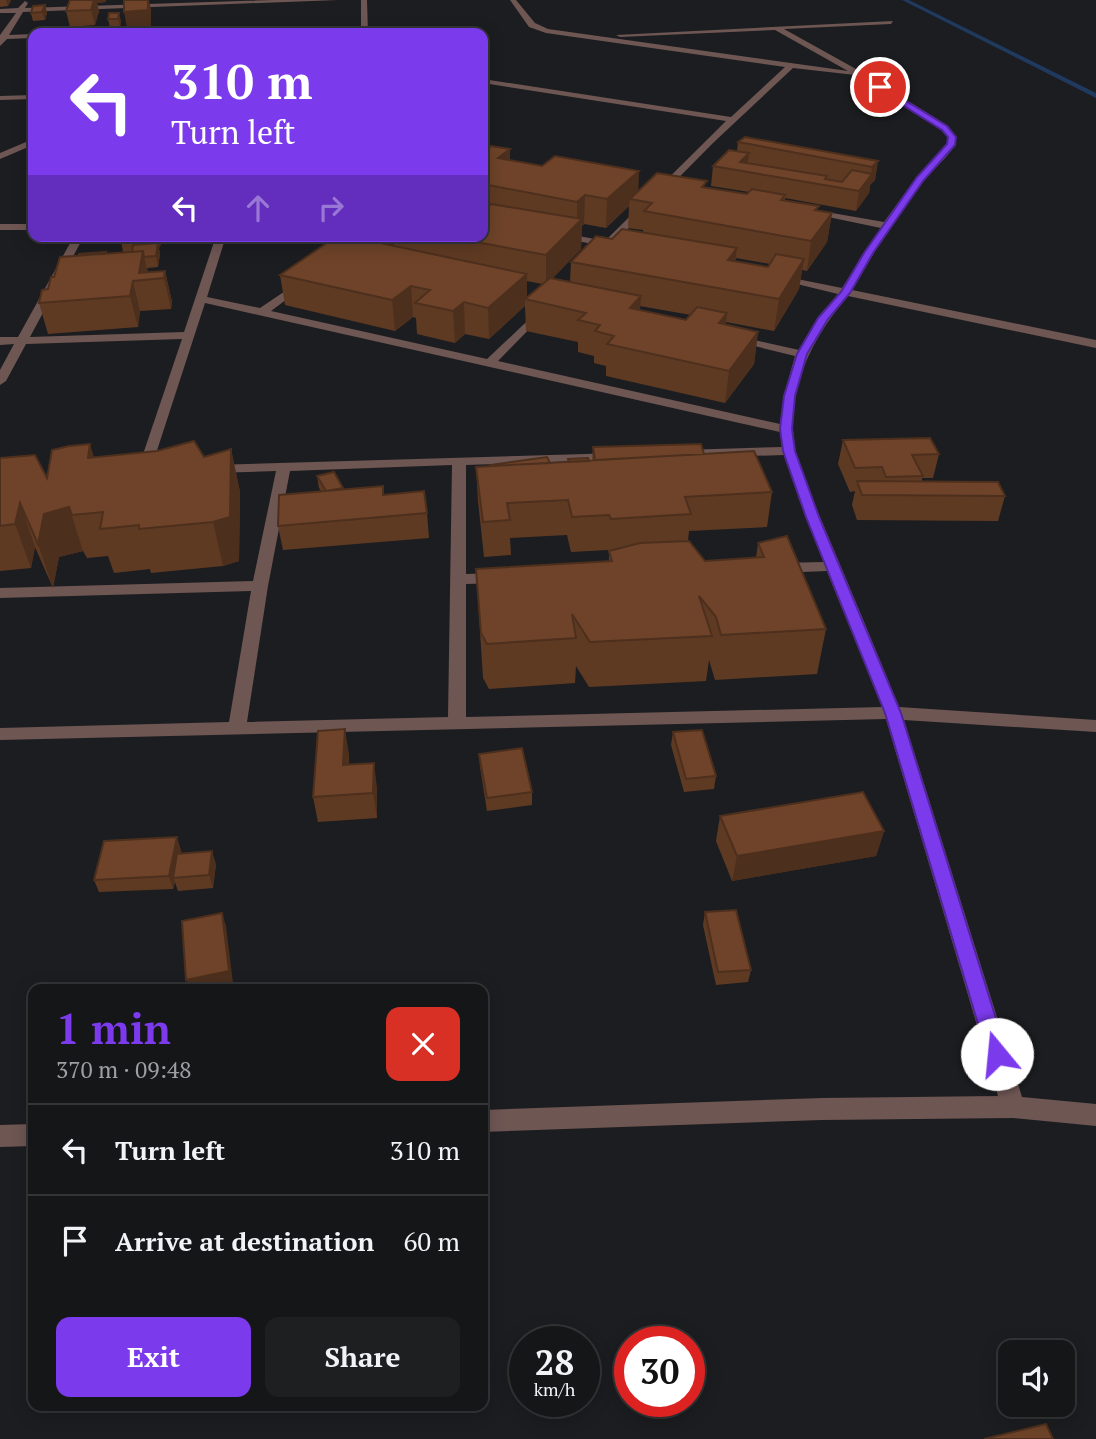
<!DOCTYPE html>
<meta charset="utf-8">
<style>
:root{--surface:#151618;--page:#1e1f21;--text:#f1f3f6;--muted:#9d9fa2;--line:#343537;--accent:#7c3aed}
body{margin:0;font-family:"PT Serif",serif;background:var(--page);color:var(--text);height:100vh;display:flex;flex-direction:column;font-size:26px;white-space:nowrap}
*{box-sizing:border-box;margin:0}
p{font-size:23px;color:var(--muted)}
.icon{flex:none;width:38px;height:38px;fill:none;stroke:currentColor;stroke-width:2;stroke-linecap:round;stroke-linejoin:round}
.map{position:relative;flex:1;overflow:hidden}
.side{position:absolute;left:28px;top:984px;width:460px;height:427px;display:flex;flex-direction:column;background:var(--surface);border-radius:14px;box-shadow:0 4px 18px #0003,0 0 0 2px var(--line)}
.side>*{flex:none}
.banner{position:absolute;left:28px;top:28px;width:460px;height:214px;border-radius:14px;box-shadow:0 4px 18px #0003,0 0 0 2px var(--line);background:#7c3aed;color:#fff;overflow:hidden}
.controls{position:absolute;left:998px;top:1340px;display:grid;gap:14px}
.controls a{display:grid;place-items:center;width:77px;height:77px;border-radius:14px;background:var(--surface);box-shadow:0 4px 18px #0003,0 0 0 2px var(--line);font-size:35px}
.speed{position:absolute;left:509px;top:1326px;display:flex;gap:14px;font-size:35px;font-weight:700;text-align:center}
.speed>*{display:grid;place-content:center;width:91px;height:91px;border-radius:50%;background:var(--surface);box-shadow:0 4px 18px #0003,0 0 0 2px var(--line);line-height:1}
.speed small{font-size:18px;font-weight:400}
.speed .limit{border:10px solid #d22;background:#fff;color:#111}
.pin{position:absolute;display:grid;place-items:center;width:60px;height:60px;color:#fff;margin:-30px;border:4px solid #fff;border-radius:50%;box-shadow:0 2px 7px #0007}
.me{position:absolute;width:77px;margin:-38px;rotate:343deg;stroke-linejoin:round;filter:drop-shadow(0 0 5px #0008)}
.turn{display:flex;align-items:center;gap:24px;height:147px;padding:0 28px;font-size:32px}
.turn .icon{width:91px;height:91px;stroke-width:2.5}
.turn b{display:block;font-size:49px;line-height:60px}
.lanes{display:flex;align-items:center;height:66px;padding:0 28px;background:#0003;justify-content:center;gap:35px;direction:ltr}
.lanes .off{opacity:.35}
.round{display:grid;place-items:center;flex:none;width:74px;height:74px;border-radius:14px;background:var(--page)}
.head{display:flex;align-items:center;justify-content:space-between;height:119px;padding:0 28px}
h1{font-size:42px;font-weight:600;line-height:52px;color:var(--accent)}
.cta{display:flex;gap:14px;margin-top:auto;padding:14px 28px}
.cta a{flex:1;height:80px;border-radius:14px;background:var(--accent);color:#fff;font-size:28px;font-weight:600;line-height:80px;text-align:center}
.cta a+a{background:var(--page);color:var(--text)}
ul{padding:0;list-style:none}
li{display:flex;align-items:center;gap:21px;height:91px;padding:0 28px;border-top:2px solid var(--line)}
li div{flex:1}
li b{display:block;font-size:26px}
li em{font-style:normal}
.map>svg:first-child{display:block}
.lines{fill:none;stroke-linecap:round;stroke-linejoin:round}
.stream{fill:#20395e;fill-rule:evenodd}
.minor{fill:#6e5653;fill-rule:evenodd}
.wall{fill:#5f3a23;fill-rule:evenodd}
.shaded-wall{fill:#4d2f1d}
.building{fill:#6e4329;stroke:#4d2f1d;stroke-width:2}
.route{fill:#7c3aed;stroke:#51269a;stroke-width:2}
</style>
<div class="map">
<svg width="1096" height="1439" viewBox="0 0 1096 1439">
<rect width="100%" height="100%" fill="#1c1d20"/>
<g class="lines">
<path class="stream" d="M 902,0 L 909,0 L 1096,93 L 1096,98 Z"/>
<path class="minor" d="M 273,0 L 338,0 L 23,12 L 9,35 L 33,34 L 33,38 L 7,39 L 0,46 L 0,35 L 16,13 L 0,13 L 0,9 L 18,8 L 25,1 L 28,3 L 25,8 Z
M 361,0 L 367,0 L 368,33 L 361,33 Z
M 510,0 L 516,0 L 535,23 L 548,29 L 848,71 L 775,30 L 620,37 L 616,35 L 893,21 L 891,24 L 784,29 L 865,74 L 948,126 L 956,137 C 955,151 941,162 931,172 C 900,207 876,249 852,290 L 1096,340 L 1096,348 L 848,296 C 816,333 791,379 793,430 C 794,466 815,503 828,536 C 852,593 876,650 899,707 L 1096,720 L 1096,732 L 904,720 L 1022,1097 L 1096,1104 L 1096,1126 L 1013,1118 L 822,1120 L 483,1132 L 483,1110 L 822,1098 L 998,1096 L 886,719 L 0,740 L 0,728 L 229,722 L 251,591 L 0,598 L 0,588 L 253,581 L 276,471 L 213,473 L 206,469 L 213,465 L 620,453 L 622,456 L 615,460 L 466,465 L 466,574 L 500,573 L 508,578 L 500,583 L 466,584 L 466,717 L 882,707 L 827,571 L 777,573 L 769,568 L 777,563 L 824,562 L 784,455 L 682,458 L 675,454 L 682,450 L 782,447 L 780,432 L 205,303 L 149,475 L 144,476 L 137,472 L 182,339 L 26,344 L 6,381 L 0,385 L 0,370 L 14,344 L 0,345 L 0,337 L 18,337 L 74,236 L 84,236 L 30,337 L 184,332 L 216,236 L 226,236 L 207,297 L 260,308 L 303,279 L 308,282 L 307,284 L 271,311 L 487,359 L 541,308 L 547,311 L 545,313 L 498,361 L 780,424 L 784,396 L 795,356 L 730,340 L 736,336 L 799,350 L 819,316 L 838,294 L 772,278 L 777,275 L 842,288 L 881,228 L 804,212 L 809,209 L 884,222 L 917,177 L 947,144 L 948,137 L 942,130 L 855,75 L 793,68 L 713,143 L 614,243 L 616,248 L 554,237 L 553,235 L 558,232 L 605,241 L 726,121 L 483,83 L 483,79 L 731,117 L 785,67 L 546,33 L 529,27 ZM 452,465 L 448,717 L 247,722 L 268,586 L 290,471 Z
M 192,30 L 195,33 L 132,33 L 136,31 Z
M 33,95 L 33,99 L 0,100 L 0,96 Z
M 33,139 L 33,145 L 0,159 L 0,153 Z
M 0,224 L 33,224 L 33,230 L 0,230 Z
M 33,1124 L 33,1146 L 0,1147 L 0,1125 Z"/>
</g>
<path class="wall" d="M 0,0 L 11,0 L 8,6 L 0,7 Z
M 70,0 L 106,2 L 97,3 L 99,11 L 95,25 L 70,27 L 66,11 Z
M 45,5 L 47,13 L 45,20 L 33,21 L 31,13 Z
M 109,13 L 121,21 L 120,27 L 110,28 L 108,19 Z
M 738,142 L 878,161 L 875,180 L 870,185 L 869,193 L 856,211 L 785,198 L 785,200 L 818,211 L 832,213 L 827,242 L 807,271 L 802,270 L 799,289 L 774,331 L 726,322 L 726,325 L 758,332 L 754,364 L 725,403 L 606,376 L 606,366 L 594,363 L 594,356 L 578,352 L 578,342 L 526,331 L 525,306 L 489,339 L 465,334 L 455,343 L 417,334 L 416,318 L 413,317 L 395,331 L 285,305 L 280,275 L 393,246 L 393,243 L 377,240 L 376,236 L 483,236 L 483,152 L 510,149 L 510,160 L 638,191 L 707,187 L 747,194 L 749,192 L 711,186 L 713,166 L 737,151 ZM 629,206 L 628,228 L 643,230 L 643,232 L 612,239 L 571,262 L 570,282 L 553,278 L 581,249 L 582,226 L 584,224 L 606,228 ZM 736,258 L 770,264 L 768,267 L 735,261 ZM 527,281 L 542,284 L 527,298 ZM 640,306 L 691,315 L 686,320 L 640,311 Z
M 164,239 L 159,248 L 160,254 L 158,267 L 147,268 L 148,272 L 165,271 L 172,302 L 171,309 L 140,311 L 138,327 L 48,334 L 39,303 L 54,277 L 106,254 L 132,251 L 123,252 L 121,241 Z
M 843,440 L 939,454 L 933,478 L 922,478 L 922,481 L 1005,496 L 998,521 L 857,520 L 852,505 L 855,491 L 850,492 L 838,464 Z
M 593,447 L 704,454 L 772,492 L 767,527 L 689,531 L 688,541 L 705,561 L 756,558 L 758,543 L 826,629 L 817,674 L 715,680 L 709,660 L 706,681 L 589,687 L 576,666 L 575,683 L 489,689 L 483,678 L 476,569 L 609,561 L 609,554 L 608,550 L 571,552 L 567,535 L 510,538 L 511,555 L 484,557 L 478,501 L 476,467 L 568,462 L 568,459 L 592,460 Z
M 231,449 L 240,492 L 239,561 L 223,566 L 151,573 L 150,569 L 114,573 L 108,556 L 87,558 L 83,551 L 59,557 L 53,588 L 35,547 L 31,568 L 0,571 L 0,458 L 47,478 L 94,457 L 204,457 Z
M 317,476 L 344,489 L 383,486 L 384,495 L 427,513 L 429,538 L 283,550 L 278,526 L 321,491 L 319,488 Z
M 673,732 L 716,776 L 714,789 L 684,792 L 671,745 Z
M 349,754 L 349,764 L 377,788 L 377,818 L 318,822 L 313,797 Z
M 479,754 L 532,792 L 532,805 L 487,811 L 480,767 Z
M 720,816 L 884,831 L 876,856 L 732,881 L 716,841 Z
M 181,850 L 181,854 L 216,864 L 213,888 L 178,891 L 175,882 L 173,889 L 99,892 L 94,880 Z
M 705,912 L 751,970 L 748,982 L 716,985 L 703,925 Z"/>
<path class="shaded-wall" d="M 6,0 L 11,0 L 8,6 Z
M 85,0 L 106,0 L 106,2 L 97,3 L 99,11 L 95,25 L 91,10 Z
M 148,0 L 149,0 L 151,9 L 151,26 L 127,28 L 124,12 Z
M 45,5 L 47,13 L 45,20 L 42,12 Z
M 119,13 L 121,21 L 120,27 L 118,19 Z
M 510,149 L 510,177 L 498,158 Z
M 749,153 L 747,172 L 740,162 Z
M 878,161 L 875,180 L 870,185 L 869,193 L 856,211 L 859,191 L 871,176 L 872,167 Z
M 639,171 L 638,199 L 630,199 L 629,206 L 606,228 L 607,199 Z
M 585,195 L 584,224 L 582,226 L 581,249 L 546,285 L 546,255 L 577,225 L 577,202 Z
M 832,213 L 827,242 L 807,271 L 811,241 Z
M 157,236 L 163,236 L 164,239 L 159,248 L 160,254 L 158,267 L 156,256 L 157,249 L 155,241 Z
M 737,248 L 733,278 L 725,290 L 728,260 Z
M 143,251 L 149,279 L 139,273 Z
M 804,259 L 799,289 L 774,331 L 779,299 Z
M 165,271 L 172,302 L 171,309 L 164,278 Z
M 527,274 L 527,300 L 525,299 L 525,306 L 489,339 L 488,308 Z
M 133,281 L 140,311 L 138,327 L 130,296 Z
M 411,286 L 413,317 L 395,331 L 392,300 Z
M 641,296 L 639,328 L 630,308 Z
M 464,302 L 465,334 L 455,343 L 453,311 Z
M 727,313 L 724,345 L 719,323 Z
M 758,332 L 754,364 L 725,403 L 729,371 Z
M 90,444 L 103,487 L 88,458 Z
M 231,449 L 240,492 L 239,561 L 223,566 L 213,522 Z
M 20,503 L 35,547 L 31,568 L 15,524 Z
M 69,507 L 83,551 L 59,557 L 53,588 L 38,544 L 44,514 Z
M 345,729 L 349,754 L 347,790 L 343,765 Z
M 374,763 L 377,788 L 377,818 L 373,793 Z
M 884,831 L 876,856 L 732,881 L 737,856 Z
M 177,837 L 181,850 L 175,878 L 173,878 L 175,882 L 173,889 L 169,876 Z
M 212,851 L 216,864 L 213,888 L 209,875 Z
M 222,913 L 226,926 L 233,983 L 208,989 L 189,989 L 186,980 Z"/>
<path class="building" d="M 70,0 L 94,0 L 91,10 L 66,11 Z
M 124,0 L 148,0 L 148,10 L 124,12 Z
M 45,5 L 42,12 L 31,13 L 33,6 Z
M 109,13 L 119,13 L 118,19 L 108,19 Z
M 745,137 L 878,161 L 872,167 L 738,142 Z
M 491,146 L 510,149 L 498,158 L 542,166 L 555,156 L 639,171 L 607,199 L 585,195 L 577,202 L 483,184 L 483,152 Z
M 729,150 L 749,153 L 740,162 L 827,176 L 825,179 L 842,182 L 852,170 L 872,174 L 859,191 L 713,166 Z
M 657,173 L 707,181 L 702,187 L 747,194 L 752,189 L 785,195 L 781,200 L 819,206 L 815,210 L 832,213 L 811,241 L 644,211 L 652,203 L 630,199 Z
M 491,204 L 582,219 L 546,255 L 444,236 L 483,236 L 483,211 Z
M 622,229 L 737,248 L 728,260 L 768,267 L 776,254 L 804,259 L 779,299 L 571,262 L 596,236 L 612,239 Z
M 123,236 L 157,236 L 155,241 L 121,241 Z
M 337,236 L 347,236 L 527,274 L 488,308 L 464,302 L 453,311 L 415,303 L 430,290 L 411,286 L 392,300 L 280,275 Z
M 158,243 L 156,256 L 144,257 L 143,251 L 132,252 L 133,245 Z
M 143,251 L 139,273 L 165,271 L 164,278 L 133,281 L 130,296 L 39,303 L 42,290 L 48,289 L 51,277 L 54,277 L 60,257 Z
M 106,252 L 105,254 L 79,255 L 79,254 Z
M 550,278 L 641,296 L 630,308 L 686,320 L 697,307 L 727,313 L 719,323 L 758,332 L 729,371 L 607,344 L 614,336 L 595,331 L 600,325 L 578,320 L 586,313 L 525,299 Z
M 930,438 L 939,454 L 912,455 L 923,476 L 886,477 L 882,467 L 855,468 L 843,440 Z
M 194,441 L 204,457 L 231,449 L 230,517 L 213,522 L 139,529 L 139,525 L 100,529 L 103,512 L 72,515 L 69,507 L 44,514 L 38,544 L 20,503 L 15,524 L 0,526 L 0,458 L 35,455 L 47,478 L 52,450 L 69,446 L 90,444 L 88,458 L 157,451 Z
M 701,444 L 704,454 L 595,460 L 593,447 Z
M 754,451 L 772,492 L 685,497 L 691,514 L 611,519 L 609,515 L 572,517 L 568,500 L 507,503 L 510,520 L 483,522 L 476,467 Z
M 547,457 L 550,463 L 490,466 L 490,465 Z
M 588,458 L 589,461 L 569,462 L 568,459 Z
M 334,472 L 343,488 L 326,491 L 317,476 Z
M 857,481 L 998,482 L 1005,496 L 862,495 Z
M 383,486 L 383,495 L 424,491 L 427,513 L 278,526 L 279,495 Z
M 787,536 L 826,629 L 721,635 L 716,617 L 699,596 L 712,636 L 590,642 L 572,614 L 576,638 L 487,644 L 481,633 L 476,569 L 612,561 L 609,551 L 640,543 L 689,541 L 705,561 L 764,557 L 758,543 Z
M 345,729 L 343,765 L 374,763 L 373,793 L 313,797 L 318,731 Z
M 702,730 L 716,776 L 686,779 L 673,732 Z
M 522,748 L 532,792 L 487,798 L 479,754 Z
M 863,792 L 884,831 L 737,856 L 720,816 Z
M 177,837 L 169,876 L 94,880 L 104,841 Z
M 212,851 L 209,875 L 173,878 L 177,854 Z
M 736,910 L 751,970 L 718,972 L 705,912 Z
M 222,913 L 229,971 L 186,980 L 182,921 Z
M 1046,1424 L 1053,1439 L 984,1439 Z"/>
<path class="route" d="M 880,85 L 947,126 L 956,137 L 955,145 L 923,181 L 873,253 L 850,293 L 828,319 L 807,354 L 795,396 L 792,429 L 795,451 L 819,517 L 901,713 L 1007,1054 L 1004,1060 L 997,1063 L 990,1060 L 987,1054 L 885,713 L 806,517 L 783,451 L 780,429 L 784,396 L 797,354 L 818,318 L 841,292 L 864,253 L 917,177 L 947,144 L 948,137 L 942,130 L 877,89 Z"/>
</svg>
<div class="controls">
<a><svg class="icon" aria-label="sound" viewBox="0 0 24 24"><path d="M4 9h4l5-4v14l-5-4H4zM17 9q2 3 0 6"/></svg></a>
</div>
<div class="speed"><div>28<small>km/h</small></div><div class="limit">30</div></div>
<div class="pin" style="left:880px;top:87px;background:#d93025"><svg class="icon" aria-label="arrive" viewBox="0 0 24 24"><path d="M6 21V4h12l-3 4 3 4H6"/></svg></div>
<svg class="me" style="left:997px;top:1054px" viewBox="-20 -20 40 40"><circle r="19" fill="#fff"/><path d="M0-13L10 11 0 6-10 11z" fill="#7c3aed"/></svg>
<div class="banner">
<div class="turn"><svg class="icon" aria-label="left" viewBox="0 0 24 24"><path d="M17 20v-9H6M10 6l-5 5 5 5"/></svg><div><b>310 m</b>Turn left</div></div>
<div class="lanes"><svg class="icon" aria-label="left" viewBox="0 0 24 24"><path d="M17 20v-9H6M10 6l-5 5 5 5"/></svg><svg class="icon off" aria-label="ahead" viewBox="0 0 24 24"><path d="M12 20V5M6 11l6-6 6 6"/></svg><svg class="icon off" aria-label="right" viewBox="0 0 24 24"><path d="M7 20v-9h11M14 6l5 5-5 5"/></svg></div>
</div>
<section class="side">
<div class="head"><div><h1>1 min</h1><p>370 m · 09:48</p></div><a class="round" style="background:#d93025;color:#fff"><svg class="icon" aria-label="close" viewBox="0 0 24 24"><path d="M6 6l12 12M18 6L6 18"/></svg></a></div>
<ul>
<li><svg class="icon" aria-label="left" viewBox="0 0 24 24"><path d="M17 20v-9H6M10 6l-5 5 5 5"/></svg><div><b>Turn left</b></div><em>310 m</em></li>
<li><svg class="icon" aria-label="arrive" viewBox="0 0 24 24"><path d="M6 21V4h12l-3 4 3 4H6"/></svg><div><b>Arrive at destination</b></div><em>60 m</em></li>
</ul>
<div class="cta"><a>Exit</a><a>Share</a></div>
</section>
</div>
